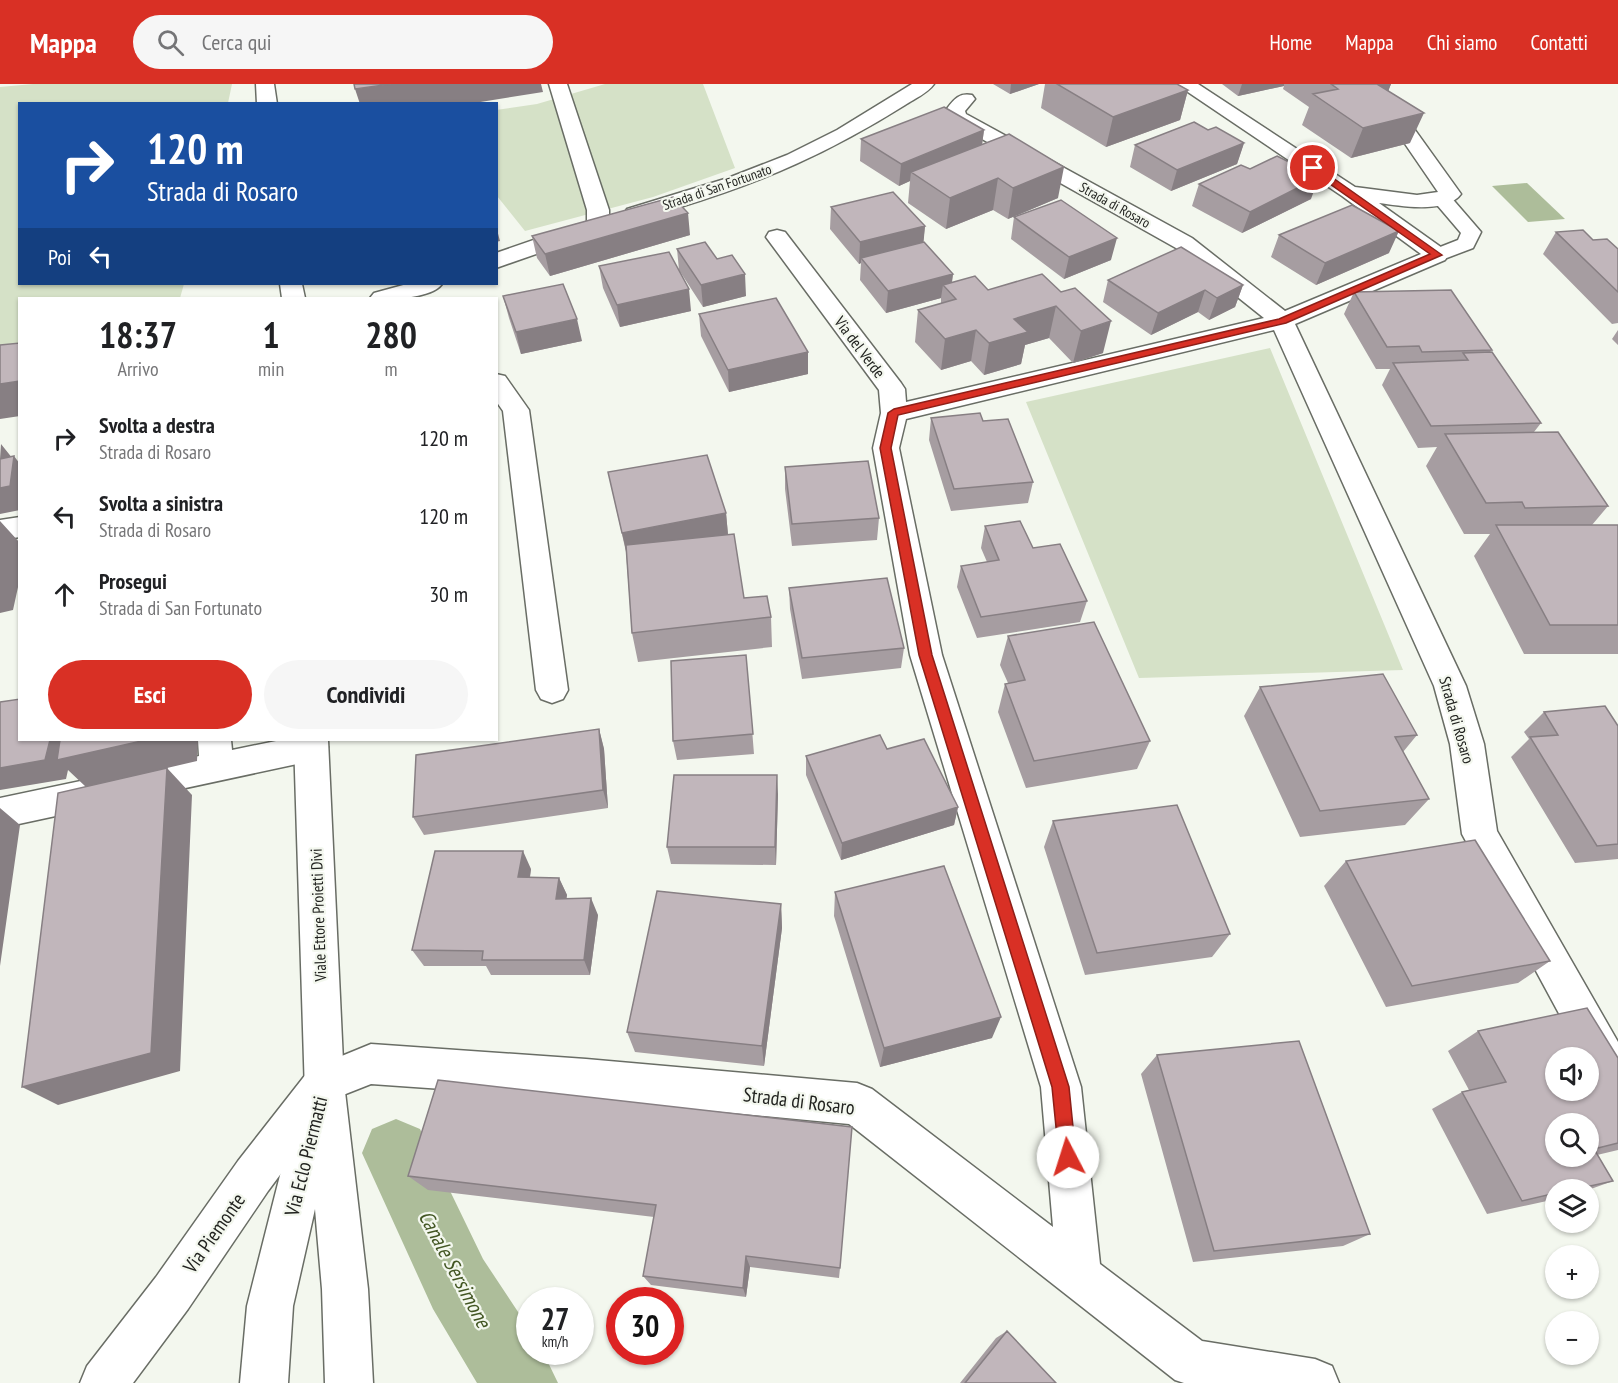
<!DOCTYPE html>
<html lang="it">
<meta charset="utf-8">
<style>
:root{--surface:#fff;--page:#f6f6f6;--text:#202124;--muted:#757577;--accent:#d93025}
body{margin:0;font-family:"PT Sans Narrow",sans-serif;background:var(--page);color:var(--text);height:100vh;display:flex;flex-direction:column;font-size:22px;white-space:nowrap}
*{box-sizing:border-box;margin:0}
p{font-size:20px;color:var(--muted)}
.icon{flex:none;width:33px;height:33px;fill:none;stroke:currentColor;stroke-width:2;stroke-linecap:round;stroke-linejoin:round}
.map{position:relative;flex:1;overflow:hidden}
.drawer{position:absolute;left:18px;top:213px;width:480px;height:444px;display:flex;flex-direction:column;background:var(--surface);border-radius:0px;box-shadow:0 2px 4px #0004}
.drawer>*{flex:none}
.hud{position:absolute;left:18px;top:18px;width:480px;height:183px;border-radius:0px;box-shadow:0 2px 4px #0004;background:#1a4fa0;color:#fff;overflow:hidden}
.controls{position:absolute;left:1545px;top:963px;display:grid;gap:12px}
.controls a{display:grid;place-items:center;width:54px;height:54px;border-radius:50%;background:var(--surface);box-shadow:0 2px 4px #0004;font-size:30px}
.speed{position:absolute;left:516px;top:1203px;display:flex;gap:12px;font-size:30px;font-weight:700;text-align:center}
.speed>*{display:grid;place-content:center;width:78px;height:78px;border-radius:50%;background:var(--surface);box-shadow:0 2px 4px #0004;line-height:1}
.speed small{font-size:15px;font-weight:400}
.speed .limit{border:9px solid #d22;background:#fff;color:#111}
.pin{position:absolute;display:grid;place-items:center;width:51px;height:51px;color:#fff;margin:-26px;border:3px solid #fff;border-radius:50%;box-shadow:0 2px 6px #0007}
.me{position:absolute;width:66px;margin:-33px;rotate:355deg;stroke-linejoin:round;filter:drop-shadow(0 0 4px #0008)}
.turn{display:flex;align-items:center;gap:21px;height:126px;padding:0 30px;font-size:27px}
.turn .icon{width:78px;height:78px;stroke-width:2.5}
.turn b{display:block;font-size:42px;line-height:51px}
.then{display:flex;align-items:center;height:57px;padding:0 30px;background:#0003;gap:12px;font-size:22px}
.eta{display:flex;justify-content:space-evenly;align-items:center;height:102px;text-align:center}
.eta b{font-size:36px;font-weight:600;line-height:42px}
.primary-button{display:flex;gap:12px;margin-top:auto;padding:12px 30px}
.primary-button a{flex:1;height:69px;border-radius:36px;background:var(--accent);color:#fff;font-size:24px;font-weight:600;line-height:69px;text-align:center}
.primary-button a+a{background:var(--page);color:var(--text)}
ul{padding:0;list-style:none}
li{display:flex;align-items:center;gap:18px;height:78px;padding:0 30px}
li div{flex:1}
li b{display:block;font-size:22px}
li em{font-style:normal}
header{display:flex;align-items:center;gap:36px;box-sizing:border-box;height:84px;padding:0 30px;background:var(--accent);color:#fff}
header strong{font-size:28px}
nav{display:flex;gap:33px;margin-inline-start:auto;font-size:21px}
.search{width:420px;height:54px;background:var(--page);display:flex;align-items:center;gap:15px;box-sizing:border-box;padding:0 21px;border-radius:33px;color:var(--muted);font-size:22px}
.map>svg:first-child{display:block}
.green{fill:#d5e1c7}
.water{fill:#adbd9a}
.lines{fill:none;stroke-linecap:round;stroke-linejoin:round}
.canal{fill:#adbd9a;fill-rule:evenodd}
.lane-casing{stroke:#696d65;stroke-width:3}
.street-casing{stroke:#696d65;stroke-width:3}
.secondary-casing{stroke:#696d65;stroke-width:3}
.lane{fill:#fff;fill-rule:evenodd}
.street{fill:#fff;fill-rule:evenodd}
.secondary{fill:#fff;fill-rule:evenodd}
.wall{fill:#a69da1}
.shaded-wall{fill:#877f83}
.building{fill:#c1b6bb;stroke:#877f83;stroke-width:1.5;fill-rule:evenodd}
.route{fill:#d93025;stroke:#8d1f18;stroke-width:1.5}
.labels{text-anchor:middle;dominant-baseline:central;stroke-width:4.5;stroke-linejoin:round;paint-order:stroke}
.far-street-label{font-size:14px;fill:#222320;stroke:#f3f7ee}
.street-label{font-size:16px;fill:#222320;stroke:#f3f7ee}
.near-street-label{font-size:20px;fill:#222320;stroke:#f3f7ee}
.near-water-label{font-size:21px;font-style:italic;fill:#425623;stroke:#f3f7ee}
</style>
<header>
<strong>Mappa</strong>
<div class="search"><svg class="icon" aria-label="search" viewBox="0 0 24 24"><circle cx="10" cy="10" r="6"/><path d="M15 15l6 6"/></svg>Cerca qui</div>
<nav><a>Home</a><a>Mappa</a><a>Chi siamo</a><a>Contatti</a></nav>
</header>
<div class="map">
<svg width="1618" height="1299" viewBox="0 0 1618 1299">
<rect width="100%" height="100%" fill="#f3f7ee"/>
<path class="green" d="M 33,0 L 232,0 L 228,19 L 20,20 L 20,200 L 184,200 L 180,214 L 20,214 L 19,271 L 0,273 L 0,3 Z
M 605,0 L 703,0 L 735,84 L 653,113 L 525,147 L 497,112 L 496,26 L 537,20 Z
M 1270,264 L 1403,586 L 1139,594 L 1026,318 Z"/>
<path class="water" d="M 1527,99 L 1565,135 L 1528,138 L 1492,102 Z"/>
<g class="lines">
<path class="canal" d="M 396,1035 L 420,1045 L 483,1175 L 530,1246 L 530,1268 L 543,1268 L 558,1299 L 477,1299 L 433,1225 L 362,1069 L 372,1045 Z"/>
<defs>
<path id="lane" d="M 1442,109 L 1449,111 L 1481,148 L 1473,164 L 1444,175 L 1430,175 L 1427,171 L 1430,167 L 1458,156 L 1461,149 L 1432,115 L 1435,111 Z"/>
<path id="street" d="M 549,0 L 567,0 L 609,126 L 609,141 L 606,146 L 598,148 L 590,146 L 587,141 L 587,126 Z
M 912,0 L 934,0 C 928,9 914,15 905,21 C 830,68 765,97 680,123 C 664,128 644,139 627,135 L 624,130 L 627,125 L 728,94 L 787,71 L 837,46 Z
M 1176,0 L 1198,0 L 1355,103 L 1417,111 L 1438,108 L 1364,0 L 1382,0 L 1461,110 C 1447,130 1400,122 1379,119 L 1445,166 L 1448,171 L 1445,176 L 1295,240 L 1466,602 L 1484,660 L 1497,747 L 1618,958 L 1618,1018 L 1604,1012 L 1588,984 L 1588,974 L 1583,974 L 1462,750 L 1450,660 L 1434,602 L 1274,246 L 906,335 L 899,364 L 942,571 L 1081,1003 L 1100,1180 L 1202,1257 L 1315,1275 L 1332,1282 L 1339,1299 L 1184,1299 L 1175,1296 L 849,1040 L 586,1015 L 371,1000 L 338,1013 L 268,1107 L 188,1225 L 133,1299 L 80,1299 L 87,1282 L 156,1193 L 238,1077 L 310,985 L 371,960 L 586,975 L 857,999 L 872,1005 L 1053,1143 L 1041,1003 L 910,571 L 873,364 L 881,329 L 879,306 L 766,153 L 769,148 L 777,146 L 785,148 L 901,299 L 905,305 L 906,318 L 1264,234 L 1176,164 L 950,37 L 945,27 C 953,17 958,8 972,11 L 975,15 L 965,27 L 966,30 L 1192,154 L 1285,227 L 1421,170 L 1342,112 Z
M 577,141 L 585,143 L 588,148 L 585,153 L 496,184 L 496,169 Z
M 407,200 L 442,200 C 431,215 387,216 370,214 L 374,209 Z
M 496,290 L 505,292 L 529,326 L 568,606 L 563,615 L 552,619 L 541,615 L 536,606 L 503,327 L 496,317 Z
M 20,433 L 20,453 L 0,456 L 0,436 Z
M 198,656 L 231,656 L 232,666 L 281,656 L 324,656 L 328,663 L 323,673 L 311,677 L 0,744 L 0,714 L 199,672 Z"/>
<path id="secondary" d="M 256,0 L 274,0 L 277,20 L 257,20 Z
M 280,200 L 302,200 L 305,214 L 282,214 Z
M 294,656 L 328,656 L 344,999 L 368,1205 L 373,1299 L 325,1299 L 322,1205 L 315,1125 L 293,1222 L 288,1299 L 240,1299 L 247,1222 L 297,1024 L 305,1009 Z"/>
</defs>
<use href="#lane" class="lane-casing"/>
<use href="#street" class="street-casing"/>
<use href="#secondary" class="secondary-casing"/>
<use href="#lane" class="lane"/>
<use href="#street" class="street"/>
<use href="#secondary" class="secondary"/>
</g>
<path class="wall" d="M 993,0 L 1039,0 L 1010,10 Z
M 1045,0 L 1177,0 L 1188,6 L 1180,36 L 1106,63 L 1041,24 Z
M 1222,0 L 1391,0 L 1388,7 L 1410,59 L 1351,74 L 1302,41 L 1309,23 L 1283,5 L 1284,2 L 1238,12 Z
M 984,46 L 982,61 L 1058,114 L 1008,135 L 993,126 L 946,145 L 908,119 L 910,97 L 899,102 L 860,77 L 861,55 Z
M 1244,59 L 1237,80 L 1171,107 L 1130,83 L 1135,61 Z
M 1199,100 L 1311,115 L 1242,149 L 1192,122 Z
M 831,123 L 925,142 L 923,159 L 953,190 L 952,199 L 988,206 L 1042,190 L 1103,269 L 1073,279 L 1049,254 L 1025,261 L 1021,280 L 984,291 L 971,277 L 941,286 L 915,258 L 918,226 L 941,220 L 941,214 L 886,229 L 860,196 L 861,179 L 859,180 L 830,145 Z
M 1014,133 L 1111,176 L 1064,195 L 1011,155 Z
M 1556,148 L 1593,156 L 1618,165 L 1618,239 L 1612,240 L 1543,170 Z
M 690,151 L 550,192 L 537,174 L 532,152 Z
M 1279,151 L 1389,169 L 1316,201 L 1271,173 Z
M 677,165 L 717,175 L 746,212 L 703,223 L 679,186 Z
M 599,182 L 691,227 L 620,243 L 603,204 Z
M 1108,196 L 1243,201 L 1235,223 L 1209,236 L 1198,228 L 1151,251 L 1103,218 Z
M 1354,208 L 1492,266 L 1490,268 L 1541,339 L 1534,348 L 1608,422 L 1592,441 L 1618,441 L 1618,570 L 1524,570 L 1474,472 L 1490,450 L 1464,450 L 1426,382 L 1437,363 L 1418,364 L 1382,301 L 1390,285 L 1376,285 L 1344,230 Z
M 503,212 L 582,257 L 521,270 L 509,234 Z
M 699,230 L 808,268 L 808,290 L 729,308 L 701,252 Z
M 1618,246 L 1618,261 L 1612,255 Z
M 931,334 L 983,337 L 1033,398 L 1028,419 L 951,427 L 929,356 Z
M 785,383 L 879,434 L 877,456 L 792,462 L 785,405 Z
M 608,388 L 726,429 L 728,450 L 744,514 L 771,533 L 772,563 L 638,578 L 632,549 L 626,468 Z
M 985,442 L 1033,464 L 1087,517 L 1080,538 L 977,554 L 957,503 L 961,482 L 987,478 L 981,464 Z
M 789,504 L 904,564 L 901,584 L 802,595 L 790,525 Z
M 1008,552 L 1150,657 L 1137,685 L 1026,704 L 998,628 L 1005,600 L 1008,599 L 1000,581 Z
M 746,571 L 754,670 L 677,676 L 673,657 Z
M 1260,603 L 1417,651 L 1403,668 L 1429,715 L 1405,741 L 1300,753 L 1244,632 Z
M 1544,628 L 1618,642 L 1618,775 L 1575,779 L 1511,673 L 1529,655 L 1524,648 Z
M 599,645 L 604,665 L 608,724 L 424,751 L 413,733 Z
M 887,665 L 958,723 L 954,741 L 841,776 L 806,691 L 806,672 Z
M 778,710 L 776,781 L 671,780 L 667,763 Z
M 1053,737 L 1230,850 L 1212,873 L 1085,891 L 1044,763 Z
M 1346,777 L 1550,877 L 1518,899 L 1386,923 L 1324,802 Z
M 531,785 L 530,794 L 559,794 L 567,811 L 566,815 L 598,831 L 590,891 L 491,891 L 486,882 L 424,882 L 412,866 Z
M 835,808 L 992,954 L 880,983 L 834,832 Z
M 781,820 L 782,844 L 764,982 L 635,968 L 627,948 Z
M 1478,947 L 1618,974 L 1618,1066 L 1597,1071 L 1613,1097 L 1588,1106 L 1556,1106 L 1556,1115 L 1487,1130 L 1432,1025 L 1462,1008 L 1469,1006 L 1448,967 Z
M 1157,971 L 1370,1150 L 1343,1162 L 1193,1178 L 1141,990 Z
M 438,996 L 840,1184 L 839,1194 L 750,1183 L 746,1213 L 651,1201 L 643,1192 L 654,1133 L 428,1106 L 408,1092 Z
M 1007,1247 L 1056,1299 L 960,1299 L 996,1254 Z"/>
<path class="shaded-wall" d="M 391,0 L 541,0 L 543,8 L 468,20 L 360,20 L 355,5 Z
M 1011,0 L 1039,0 L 1010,10 Z
M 1242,0 L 1284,0 L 1284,2 L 1238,12 Z
M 1366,0 L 1391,0 L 1384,18 Z
M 1188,6 L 1180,36 L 1106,63 L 1113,33 Z
M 1424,29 L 1410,59 L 1351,74 L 1363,44 Z
M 984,46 L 981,68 L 911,88 L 910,97 L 899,102 L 901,80 Z
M 1244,59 L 1237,80 L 1171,107 L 1177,86 Z
M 1064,83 L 1058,114 L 1008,135 L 1013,104 Z
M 1319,93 L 1311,115 L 1242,149 L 1250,128 Z
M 998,94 L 993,126 L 946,145 L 950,114 Z
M 688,129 L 690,151 L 550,192 L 545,170 Z
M 496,142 L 500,157 L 496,158 Z
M 925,142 L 923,164 L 861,174 L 861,179 L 859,180 L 860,158 Z
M 1399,147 L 1389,169 L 1316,201 L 1325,179 Z
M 1117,154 L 1111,176 L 1064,195 L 1069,173 Z
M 745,190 L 746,212 L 703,223 L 701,201 Z
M 953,190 L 950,209 L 943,201 L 941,214 L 886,229 L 888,207 Z
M 1243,201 L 1235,223 L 1209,236 L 1217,214 Z
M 689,205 L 691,227 L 620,243 L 617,221 Z
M 1205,206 L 1198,228 L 1151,251 L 1158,229 Z
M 1056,222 L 1049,254 L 1025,261 L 1021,280 L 984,291 L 989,259 L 1014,235 Z
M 577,235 L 582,257 L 521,270 L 516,248 Z
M 1111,237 L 1103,269 L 1073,279 L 1081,247 Z
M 976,246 L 971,277 L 941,286 L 945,255 Z
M 808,268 L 808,290 L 729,308 L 728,286 Z
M 20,297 L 20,332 L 0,335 L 0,300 Z
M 1,360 L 13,375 L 14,372 L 20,380 L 20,426 L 0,430 L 0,375 Z
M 726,429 L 728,451 L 627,471 L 622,449 Z
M 0,437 L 20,459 L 20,494 L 13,526 L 0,529 Z
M 599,645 L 604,665 L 608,724 L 603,706 Z
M 50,656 L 198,656 L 197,677 L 167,684 L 192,711 L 180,987 L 58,1021 L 22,1003 L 86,703 L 68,686 L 66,695 L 0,706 L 0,684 Z
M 777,691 L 778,710 L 776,781 L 775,763 Z
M 958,723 L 954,741 L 841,776 L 842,759 Z
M 0,724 L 20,741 L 0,882 Z
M 523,767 L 531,785 L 527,810 L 518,793 Z
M 559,794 L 567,811 L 564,831 L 556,815 Z
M 591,814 L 598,831 L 590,891 L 584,876 Z
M 781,820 L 782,844 L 764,982 L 762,962 Z
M 1001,933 L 992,954 L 880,983 L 884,964 Z
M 746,1172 L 750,1183 L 746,1213 L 743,1204 Z"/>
<path class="building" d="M 354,0 L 391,0 L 355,5 Z
M 1057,0 L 1177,0 L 1188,6 L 1113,33 Z
M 1331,0 L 1377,0 L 1424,29 L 1363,44 L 1313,10 L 1338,5 Z
M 944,23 L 984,46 L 901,80 L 861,55 Z
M 1194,38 L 1208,46 L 1216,43 L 1244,59 L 1177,86 L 1135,61 Z
M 1009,50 L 1064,83 L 1013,104 L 998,94 L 950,114 L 911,88 Z
M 1277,72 L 1319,93 L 1250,128 L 1199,100 L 1241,81 L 1250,85 Z
M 893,108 L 925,142 L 860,158 L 831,123 Z
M 673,113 L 688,129 L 545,170 L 532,152 Z
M 1061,116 L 1117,154 L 1069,173 L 1014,133 Z
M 1352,121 L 1399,147 L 1325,179 L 1279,151 Z
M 1583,146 L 1593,156 L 1607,155 L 1618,165 L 1618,208 L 1556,148 Z
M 705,158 L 717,175 L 732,171 L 745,190 L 701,201 L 677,165 Z
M 924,158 L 953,190 L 888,207 L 861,174 Z
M 1181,163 L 1243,201 L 1217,214 L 1205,206 L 1158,229 L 1108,196 Z
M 669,168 L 689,205 L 617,221 L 599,182 Z
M 1042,190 L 1061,208 L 1075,204 L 1111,237 L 1081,247 L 1056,222 L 1014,235 L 1028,248 L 989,259 L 976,246 L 945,255 L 918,226 L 956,215 L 943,201 L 975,192 L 988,206 Z
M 563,200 L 577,235 L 516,248 L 503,212 Z
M 1451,206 L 1492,266 L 1422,268 L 1419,262 L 1387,263 L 1354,208 Z
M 776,214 L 808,268 L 728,286 L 699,230 Z
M 20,259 L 20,297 L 0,300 L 0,261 Z
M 1492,268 L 1541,339 L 1431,342 L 1393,279 L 1468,276 L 1463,269 Z
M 980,329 L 983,337 L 1008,335 L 1033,398 L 954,405 L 931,334 Z
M 1558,348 L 1608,422 L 1525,424 L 1522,418 L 1486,419 L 1445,350 Z
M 707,371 L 726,429 L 622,449 L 608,388 Z
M 14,372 L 10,402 L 0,404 L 0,375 Z
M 868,377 L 879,434 L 792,440 L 785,383 Z
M 1020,437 L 1033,464 L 1060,460 L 1087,517 L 981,533 L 961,482 L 999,476 L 985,442 Z
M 1496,441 L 1618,441 L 1618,541 L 1550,541 Z
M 734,450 L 744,514 L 767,512 L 771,533 L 632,549 L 626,461 Z
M 887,494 L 904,564 L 802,574 L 789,504 Z
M 1094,538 L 1150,657 L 1034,677 L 1005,600 L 1025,596 L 1008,552 Z
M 746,571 L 753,650 L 673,657 L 671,577 Z
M 1383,590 L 1417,651 L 1395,653 L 1429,715 L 1320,727 L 1260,603 Z
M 20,615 L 20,656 L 50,656 L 45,676 L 0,684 L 0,618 Z
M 1605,622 L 1618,642 L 1618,760 L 1597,762 L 1530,653 L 1558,651 L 1544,628 Z
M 599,645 L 603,706 L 413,733 L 416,671 Z
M 880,651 L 887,665 L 924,655 L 958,723 L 842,759 L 806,672 Z
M 60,656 L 146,656 L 57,676 Z
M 167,684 L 151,969 L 22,1003 L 58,709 Z
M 674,691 L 777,691 L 775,763 L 667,763 Z
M 1177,721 L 1230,850 L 1097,869 L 1053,737 Z
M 1475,756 L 1550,877 L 1412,902 L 1346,777 Z
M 435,767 L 523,767 L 518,793 L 559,794 L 556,815 L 591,814 L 584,876 L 482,876 L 483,867 L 412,866 Z
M 944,782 L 1001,933 L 884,964 L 835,808 Z
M 657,807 L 781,820 L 762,962 L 627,948 Z
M 1587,924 L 1618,974 L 1618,1059 L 1594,1065 L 1613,1097 L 1572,1106 L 1556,1106 L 1556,1109 L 1522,1117 L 1462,1008 L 1506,998 L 1478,947 ZM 1556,974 L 1588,974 L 1588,1006 L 1556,1006 ZM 1556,1040 L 1588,1040 L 1588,1072 L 1556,1072 Z
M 1299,957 L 1370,1150 L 1214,1167 L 1157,971 Z
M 438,996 L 852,1043 L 840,1184 L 746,1172 L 743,1204 L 643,1192 L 656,1121 L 408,1092 Z
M 1007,1247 L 1056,1299 L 965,1299 Z"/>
<path class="route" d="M 1310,82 L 1316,82 L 1442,171 L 1286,239 L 898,331 L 891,364 L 932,571 L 1069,1003 L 1076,1073 L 1074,1080 L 1068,1082 L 1061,1080 L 1059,1073 L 1052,1003 L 919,571 L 880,364 L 888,329 L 894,325 L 1279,235 L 1430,170 L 1310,86 Z"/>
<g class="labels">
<g class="far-street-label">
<text transform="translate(717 103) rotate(-19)">Strada di San Fortunato</text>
<text transform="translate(1115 121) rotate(29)">Strada di Rosaro</text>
</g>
<g class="street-label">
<text transform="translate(860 263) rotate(53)">Via del Verde</text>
<text transform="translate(1457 636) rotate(74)">Strada di Rosaro</text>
<text transform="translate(318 831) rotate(-92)">Viale Ettore Proietti Divi</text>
</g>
<g class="near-street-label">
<text transform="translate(799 1017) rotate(7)">Strada di Rosaro</text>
<text transform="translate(306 1072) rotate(-76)">Via Eclo Piermatti</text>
<text transform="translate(214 1149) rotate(-55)">Via Piemonte</text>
</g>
<g class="near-water-label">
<text transform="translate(455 1185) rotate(62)">Canale Sersimone</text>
</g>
</g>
</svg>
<div class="controls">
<a><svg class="icon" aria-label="sound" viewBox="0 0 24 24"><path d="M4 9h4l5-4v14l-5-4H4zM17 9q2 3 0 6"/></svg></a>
<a><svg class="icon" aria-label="search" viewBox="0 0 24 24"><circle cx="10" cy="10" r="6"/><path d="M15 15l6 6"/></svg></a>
<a><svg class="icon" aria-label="layers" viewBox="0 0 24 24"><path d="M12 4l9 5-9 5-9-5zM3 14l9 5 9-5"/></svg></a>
<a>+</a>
<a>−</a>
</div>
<div class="speed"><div>27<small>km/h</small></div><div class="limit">30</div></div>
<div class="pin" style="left:1313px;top:84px;background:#d93025"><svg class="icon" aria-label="arrive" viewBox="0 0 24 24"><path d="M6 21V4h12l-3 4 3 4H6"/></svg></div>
<svg class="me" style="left:1068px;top:1073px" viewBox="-20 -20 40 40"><circle r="19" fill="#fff"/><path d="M0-13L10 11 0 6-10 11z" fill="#d93025"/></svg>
<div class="hud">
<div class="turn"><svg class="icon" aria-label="right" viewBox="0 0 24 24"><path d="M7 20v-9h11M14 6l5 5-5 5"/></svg><div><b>120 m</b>Strada di Rosaro</div></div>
<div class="then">Poi<svg class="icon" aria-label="left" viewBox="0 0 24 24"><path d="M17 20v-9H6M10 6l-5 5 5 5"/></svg></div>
</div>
<section class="drawer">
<div class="eta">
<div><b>18:37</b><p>Arrivo</p></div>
<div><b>1</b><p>min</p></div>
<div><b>280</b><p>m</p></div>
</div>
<ul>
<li><svg class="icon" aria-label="right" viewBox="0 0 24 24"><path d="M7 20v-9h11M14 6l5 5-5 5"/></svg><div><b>Svolta a destra</b><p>Strada di Rosaro</p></div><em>120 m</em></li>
<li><svg class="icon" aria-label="left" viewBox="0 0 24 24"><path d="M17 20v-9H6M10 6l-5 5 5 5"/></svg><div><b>Svolta a sinistra</b><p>Strada di Rosaro</p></div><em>120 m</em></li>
<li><svg class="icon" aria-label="ahead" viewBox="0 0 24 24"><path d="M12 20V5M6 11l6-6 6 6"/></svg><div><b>Prosegui</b><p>Strada di San Fortunato</p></div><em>30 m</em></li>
</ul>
<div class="primary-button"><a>Esci</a><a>Condividi</a></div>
</section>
</div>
